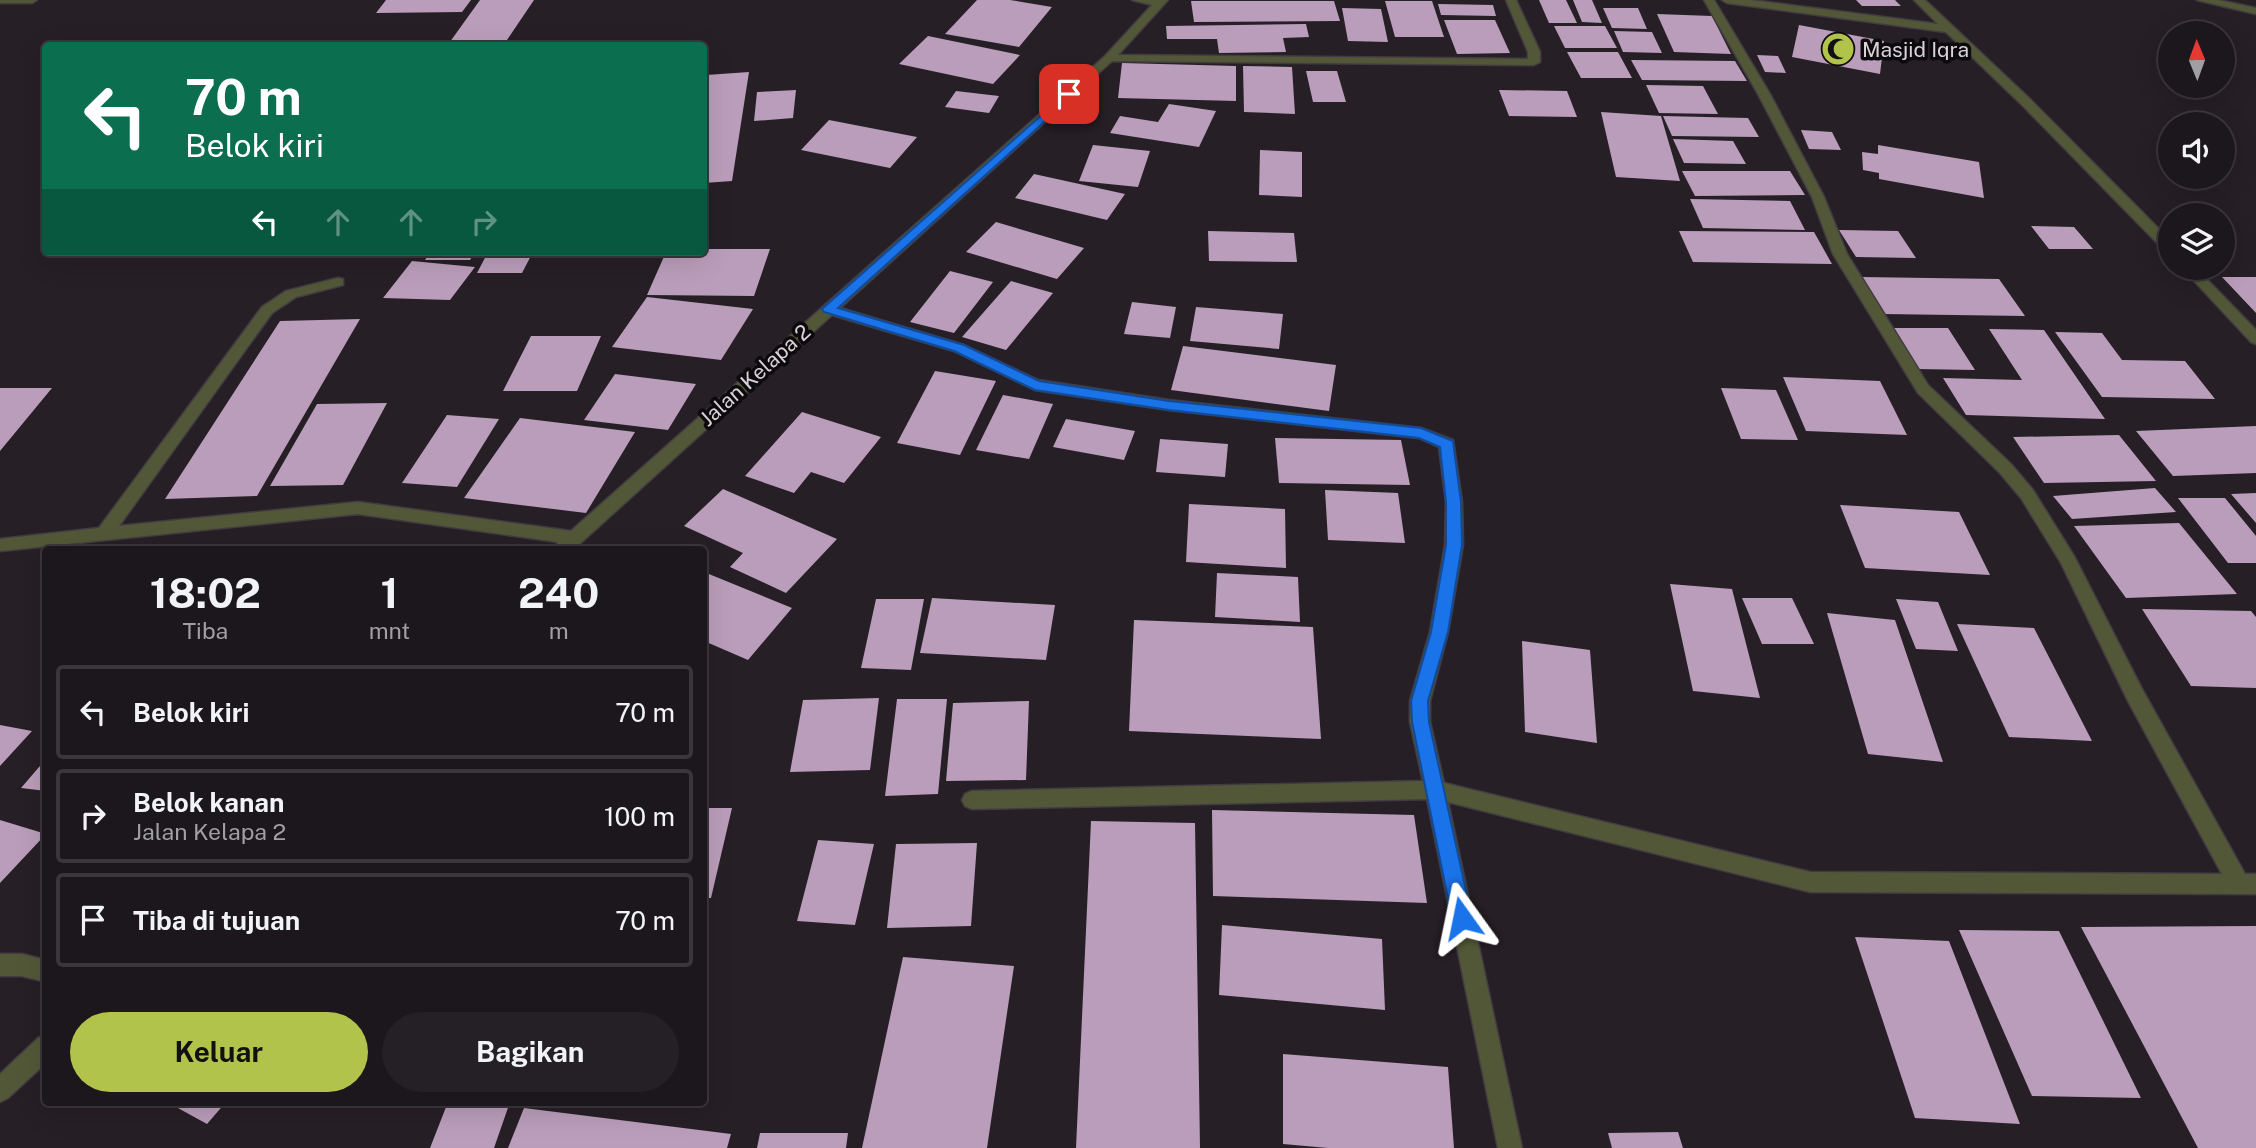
<!DOCTYPE html>
<html lang="id">
<style>
:root{--surface:#1c171c;--page:#252025;--text:#f1f3f6;--muted:#a09fa3;--line:#3a363b;--accent:#b2c34c}
body{margin:0;font-family:"Public Sans",sans-serif;background:var(--page);color:var(--text);height:100vh;display:flex;flex-direction:column;font-size:26px;white-space:nowrap}
*{box-sizing:border-box;margin:0}
p{font-size:23px;color:var(--muted)}
.icon{flex:none;width:38px;height:38px;fill:none;stroke:currentColor;stroke-width:2;stroke-linecap:round;stroke-linejoin:round}
.map{position:relative;flex:1;overflow:hidden}
.drawer{position:absolute;left:42px;top:546px;width:665px;height:560px;display:flex;flex-direction:column;background:var(--surface);border-radius:7px;box-shadow:0 7px 28px #0002,0 0 0 2px var(--line)}
.drawer>*{flex:none}
.banner{position:absolute;left:42px;top:42px;width:665px;height:214px;border-radius:7px;box-shadow:0 7px 28px #0002,0 0 0 2px var(--line);background:#0b6e4f;color:#fff;overflow:hidden}
.needle{width:46px;rotate:359deg}
.controls{position:absolute;left:2158px;top:21px;display:grid;gap:14px}
.controls a{display:grid;place-items:center;width:77px;height:77px;border-radius:50%;background:var(--surface);box-shadow:0 7px 28px #0002,0 0 0 2px var(--line);font-size:35px}
.pin{position:absolute;display:grid;place-items:center;width:60px;height:60px;color:#fff;margin:-30px;border-radius:14px;box-shadow:0 4px 10px #0006}
.me{position:absolute;width:77px;margin:-38px;rotate:348deg;stroke-linejoin:round;filter:drop-shadow(0 0 5px #0008)}
.turn{display:flex;align-items:center;gap:24px;height:147px;padding:0 28px;font-size:32px}
.turn .icon{width:91px;height:91px;stroke-width:2.5}
.turn b{display:block;font-size:49px;line-height:60px}
.lanes{display:flex;align-items:center;height:66px;padding:0 28px;background:#0003;justify-content:center;gap:35px;direction:ltr}
.lanes .off{opacity:.35}
.eta{display:flex;justify-content:space-evenly;align-items:center;height:119px;text-align:center}
.eta b{font-size:42px;font-weight:700;line-height:49px}
.button{display:flex;gap:14px;margin-top:auto;padding:14px 28px}
.button a{flex:1;height:80px;border-radius:42px;background:var(--accent);color:#111;font-size:28px;font-weight:700;line-height:80px;text-align:center}
.button a+a{background:var(--page);color:var(--text)}
ul{padding:0;list-style:none}
li{display:flex;align-items:center;gap:21px;height:94px;margin:0 14px 10px;padding:0 14px;border:4px solid var(--line);border-radius:7px}
li div{flex:1}
li b{display:block;font-size:26px}
li em{font-style:normal}
.map>svg:first-child{display:block}
.building{fill:#ba9dba}
.lines{fill:none;stroke-linecap:round;stroke-linejoin:round}
.minor-casing{stroke:#423c42;stroke-width:3}
.minor{fill:#525837;fill-rule:evenodd}
.route{fill:#1a73e8;stroke:#114b97;stroke-width:2}
.labels{text-anchor:middle;dominant-baseline:central;stroke-width:7;stroke-linejoin:round;paint-order:stroke}
.far-poi-label{font-size:21px;fill:#d7d2d7;stroke:#0d0a0d;text-anchor:start}
.far-street-label{font-size:21px;fill:#d7d2d7;stroke:#0d0a0d}
</style>
<div class="map">
<svg width="2256" height="1148" viewBox="0 0 2256 1148">
<rect width="100%" height="100%" fill="#261f26"/>
<path class="building" d="M 386,0 L 471,0 L 462,12 L 376,13 Z
M 480,0 L 534,0 L 503,46 L 447,46 Z
M 977,0 L 1010,0 L 1052,7 L 1019,47 L 945,34 Z
M 1539,0 L 1566,0 L 1577,23 L 1549,23 Z
M 1573,0 L 1592,0 L 1602,23 L 1582,22 Z
M 1856,0 L 1895,0 L 1901,6 L 1862,6 Z
M 1191,1 L 1334,1 L 1340,21 L 1194,22 Z
M 1385,1 L 1432,1 L 1444,37 L 1395,37 Z
M 1438,4 L 1493,5 L 1496,16 L 1441,15 Z
M 1342,8 L 1381,9 L 1388,42 L 1348,41 Z
M 1603,8 L 1638,8 L 1647,29 L 1612,28 Z
M 1657,14 L 1712,16 L 1731,54 L 1674,52 Z
M 1444,20 L 1495,20 L 1510,53 L 1457,54 Z
M 1306,24 L 1309,37 L 1283,38 L 1286,52 L 1219,53 L 1217,39 L 1167,39 L 1166,26 Z
M 1799,25 L 1884,41 L 1880,74 L 1792,57 Z
M 1554,26 L 1605,26 L 1617,48 L 1565,48 Z
M 1614,31 L 1652,32 L 1662,53 L 1623,52 Z
M 928,36 L 1020,55 L 993,84 L 899,64 Z
M 1567,52 L 1618,52 L 1632,78 L 1581,78 Z
M 1757,55 L 1778,56 L 1786,73 L 1765,72 Z
M 1631,60 L 1735,61 L 1747,81 L 1642,80 Z
M 1122,63 L 1236,66 L 1236,101 L 1118,98 Z
M 1243,66 L 1292,67 L 1295,114 L 1244,112 Z
M 1306,71 L 1337,71 L 1346,102 L 1313,102 Z
M 749,72 L 732,181 L 704,183 L 706,75 Z
M 1646,85 L 1703,86 L 1718,114 L 1659,113 Z
M 796,90 L 793,118 L 754,121 L 757,92 Z
M 1499,90 L 1567,91 L 1577,117 L 1509,116 Z
M 956,91 L 999,96 L 989,113 L 945,107 Z
M 1169,104 L 1216,111 L 1199,147 L 1110,133 L 1120,116 L 1158,122 Z
M 1601,112 L 1661,116 L 1680,181 L 1616,177 Z
M 1663,116 L 1748,118 L 1759,137 L 1672,136 Z
M 829,120 L 917,137 L 890,168 L 801,150 Z
M 1801,130 L 1832,132 L 1841,150 L 1809,149 Z
M 1673,139 L 1733,141 L 1746,164 L 1684,163 Z
M 1093,145 L 1150,151 L 1138,187 L 1079,181 Z
M 1878,145 L 1979,162 L 1984,198 L 1879,179 L 1879,173 L 1863,170 L 1862,152 L 1878,154 Z
M 1260,150 L 1302,152 L 1302,197 L 1259,195 Z
M 1682,171 L 1790,171 L 1805,195 L 1695,196 Z
M 1034,174 L 1125,194 L 1107,220 L 1015,198 Z
M 1690,199 L 1790,201 L 1805,230 L 1703,228 Z
M 996,222 L 1084,248 L 1057,279 L 966,252 Z
M 2031,226 L 2074,227 L 2093,249 L 2049,249 Z
M 1839,230 L 1898,231 L 1916,258 L 1856,257 Z
M 1208,231 L 1294,233 L 1297,262 L 1209,261 Z
M 1679,231 L 1814,232 L 1832,264 L 1693,262 Z
M 704,249 L 770,249 L 754,296 L 647,295 L 666,252 L 704,252 Z
M 365,252 L 414,252 L 412,256 L 365,254 Z
M 430,252 L 475,252 L 470,260 L 425,260 Z
M 488,252 L 533,252 L 522,273 L 477,273 Z
M 412,261 L 475,267 L 450,300 L 383,298 Z
M 950,271 L 993,282 L 954,333 L 910,322 Z
M 1861,277 L 1999,279 L 2025,316 L 1882,314 Z
M 2222,277 L 2256,277 L 2256,313 Z
M 1011,281 L 1053,293 L 1006,350 L 962,337 Z
M 647,297 L 753,309 L 721,360 L 612,347 Z
M 1132,302 L 1176,307 L 1170,338 L 1124,334 Z
M 1196,307 L 1283,314 L 1279,349 L 1190,341 Z
M 360,319 L 257,496 L 165,499 L 280,321 Z
M 1892,328 L 1948,328 L 1975,370 L 1917,369 Z
M 1989,329 L 2044,330 L 2105,419 L 1966,415 L 1943,378 L 2022,380 Z
M 2055,332 L 2102,333 L 2122,360 L 2185,361 L 2215,399 L 2102,397 Z
M 531,336 L 601,336 L 577,391 L 503,391 Z
M 1183,346 L 1336,365 L 1329,411 L 1171,390 Z
M 935,371 L 996,381 L 960,455 L 897,443 Z
M 615,374 L 696,384 L 668,430 L 584,420 Z
M 1783,377 L 1880,381 L 1907,435 L 1806,431 Z
M 0,388 L 52,388 L 0,451 Z
M 1721,388 L 1776,390 L 1798,440 L 1741,439 Z
M 1003,395 L 1053,404 L 1029,459 L 976,450 Z
M 387,403 L 343,485 L 270,486 L 317,404 Z
M 802,412 L 881,437 L 844,483 L 811,472 L 794,493 L 745,476 Z
M 447,415 L 499,419 L 457,487 L 402,483 Z
M 520,418 L 635,432 L 586,513 L 464,498 Z
M 1066,419 L 1135,431 L 1124,460 L 1053,447 Z
M 2256,426 L 2256,473 L 2173,476 L 2136,431 Z
M 2119,435 L 2156,481 L 2044,483 L 2013,437 Z
M 1275,438 L 1401,440 L 1410,485 L 1279,483 Z
M 1160,439 L 1228,444 L 1225,477 L 1156,472 Z
M 2155,488 L 2176,512 L 2072,519 L 2053,496 Z
M 723,489 L 837,539 L 786,593 L 730,567 L 743,553 L 684,526 Z
M 1325,490 L 1398,493 L 1405,543 L 1328,540 Z
M 2256,493 L 2256,523 L 2231,494 Z
M 2178,498 L 2225,498 L 2256,536 L 2256,563 L 2228,563 Z
M 1189,504 L 1285,509 L 1286,568 L 1186,562 Z
M 1840,505 L 1959,512 L 1990,575 L 1865,568 Z
M 2179,523 L 2237,594 L 2126,598 L 2074,526 Z
M 704,572 L 792,608 L 748,660 L 704,641 Z
M 1217,573 L 1298,577 L 1300,622 L 1215,617 Z
M 1670,584 L 1732,589 L 1760,698 L 1693,691 Z
M 932,598 L 1055,605 L 1046,660 L 920,653 Z
M 1742,598 L 1792,598 L 1814,644 L 1762,644 Z
M 876,599 L 924,599 L 911,670 L 861,668 Z
M 1896,599 L 1938,602 L 1958,651 L 1916,649 Z
M 2142,609 L 2251,611 L 2256,617 L 2256,688 L 2191,686 Z
M 1827,613 L 1895,620 L 1943,762 L 1868,754 Z
M 1134,620 L 1313,627 L 1321,739 L 1129,731 Z
M 1957,624 L 2034,628 L 2092,741 L 2009,737 Z
M 1522,641 L 1590,650 L 1597,743 L 1525,732 Z
M 879,698 L 870,770 L 790,772 L 803,700 Z
M 897,699 L 947,699 L 938,794 L 885,796 Z
M 1029,701 L 1026,780 L 946,781 L 953,703 Z
M 0,725 L 32,731 L 0,766 Z
M 46,759 L 46,791 L 21,788 Z
M 704,808 L 732,808 L 711,898 L 704,898 Z
M 1212,810 L 1414,815 L 1427,903 L 1213,896 Z
M 0,820 L 46,834 L 0,883 Z
M 1091,821 L 1195,823 L 1200,1148 L 1076,1148 Z
M 818,840 L 874,844 L 855,925 L 797,921 Z
M 977,843 L 971,926 L 887,928 L 896,844 Z
M 1222,925 L 1382,939 L 1385,1010 L 1219,995 Z
M 2256,926 L 2256,1148 L 2198,1148 L 2081,927 Z
M 1959,930 L 2059,931 L 2141,1098 L 2032,1096 Z
M 1855,937 L 1949,941 L 2020,1124 L 1915,1118 Z
M 903,957 L 1014,966 L 987,1148 L 862,1148 Z
M 1283,1054 L 1448,1067 L 1454,1148 L 1328,1148 L 1283,1144 Z
M 167,1102 L 226,1102 L 207,1124 Z
M 448,1102 L 510,1102 L 494,1148 L 430,1148 Z
M 524,1108 L 731,1134 L 727,1148 L 508,1148 Z
M 1678,1132 L 1683,1148 L 1612,1148 L 1608,1133 Z
M 760,1133 L 848,1133 L 846,1148 L 757,1148 Z"/>
<g class="lines">
<defs>
<path id="minor" d="M 0,0 L 37,0 L 32,3 L 0,3 Z
M 1132,0 L 1168,0 L 1118,55 L 1528,59 L 1528,52 L 1506,0 L 1516,0 L 1540,52 L 1540,62 L 1534,65 L 1112,61 L 840,308 L 964,345 L 1038,380 L 1169,400 L 1421,428 L 1453,440 L 1462,502 L 1463,545 L 1448,632 L 1430,701 L 1430,722 L 1444,783 L 1810,872 L 2222,874 L 2128,701 L 2061,563 L 2021,498 L 1999,472 L 1918,393 L 1833,254 L 1812,197 L 1758,94 L 1704,0 L 1714,0 L 1770,94 L 1824,197 L 1847,254 L 1928,385 L 2011,464 L 2033,490 L 2074,556 L 2142,689 L 2245,874 L 2256,874 L 2256,894 L 1810,892 L 1448,802 L 1522,1148 L 1498,1148 L 1427,799 L 972,809 L 965,806 L 962,800 L 965,794 L 972,791 L 1423,781 L 1410,722 L 1410,701 L 1430,632 L 1445,545 L 1446,502 L 1439,447 L 1419,438 L 1169,410 L 1035,390 L 954,351 L 832,315 L 573,550 L 553,550 L 558,542 L 358,514 L 0,551 L 0,539 L 99,528 L 262,307 L 286,291 L 338,278 L 343,279 L 343,285 L 296,297 L 272,313 L 119,526 L 358,502 L 571,531 L 1105,56 L 1152,5 Z
M 1722,0 L 1751,0 L 1938,24 L 1914,0 L 1925,0 L 2030,99 L 2170,240 L 2170,252 L 2165,251 L 2022,105 L 1946,32 L 1727,3 Z
M 2197,0 L 2218,0 L 2256,8 L 2256,14 Z
M 2182,268 L 2196,268 L 2256,330 L 2256,344 L 2251,342 Z
M 0,954 L 22,954 L 46,960 L 46,982 L 22,976 L 0,976 Z
M 46,1035 L 46,1063 L 8,1098 L 0,1102 L 0,1074 L 38,1038 Z"/>
</defs>
<use href="#minor" class="minor-casing"/>
<use href="#minor" class="minor"/>
</g>
<path class="route" d="M 1069,91 L 1074,94 L 1073,96 L 838,308 L 964,345 L 1039,381 L 1169,401 L 1421,428 L 1453,441 L 1461,502 L 1462,545 L 1448,632 L 1428,701 L 1429,722 L 1472,918 L 1469,924 L 1462,927 L 1455,924 L 1452,918 L 1412,722 L 1411,701 L 1431,632 L 1446,545 L 1446,502 L 1440,447 L 1419,438 L 1169,410 L 1035,390 L 954,351 L 824,312 L 822,309 Z"/>
<defs>
<symbol id="mosque-disc" viewBox="-11 -11 22 22"><circle r="9.5" fill="#b2c34c" stroke="#0d0a0d"/><path d="M3.5-4.9A6 6 0 1 0 3.5 4.9A5 5 0 1 1 3.5-4.9Z" fill="#111"/></symbol>
</defs>
<g fill-rule="evenodd">
<use href="#mosque-disc" x="1819" y="30" width="38" height="38"/>
</g>
<g class="labels">
<g class="far-poi-label">
<text x="1862" y="49">Masjid Iqra</text>
</g>
<g class="far-street-label">
<text transform="translate(755 375) rotate(-42)">Jalan Kelapa 2</text>
</g>
</g>
</svg>
<div class="controls">
<a><svg class="needle" viewBox="-14 -14 28 28"><path d="M0-13l5 13h-10z" fill="#e53935"/><path d="M0 13l5-13h-10z" fill="#a09fa3"/></svg></a>
<a><svg class="icon" aria-label="sound" viewBox="0 0 24 24"><path d="M4 9h4l5-4v14l-5-4H4zM17 9q2 3 0 6"/></svg></a>
<a><svg class="icon" aria-label="layers" viewBox="0 0 24 24"><path d="M12 4l9 5-9 5-9-5zM3 14l9 5 9-5"/></svg></a>
</div>
<div class="pin" style="left:1069px;top:94px;background:#d93025"><svg class="icon" aria-label="arrive" viewBox="0 0 24 24"><path d="M6 21V4h12l-3 4 3 4H6"/></svg></div>
<svg class="me" style="left:1462px;top:918px" viewBox="-20 -20 40 40"><path d="M0-17L14 15 0 8-14 15z" fill="#1a73e8" stroke="#fff" stroke-width="4"/></svg>
<div class="banner">
<div class="turn"><svg class="icon" aria-label="left" viewBox="0 0 24 24"><path d="M17 20v-9H6M10 6l-5 5 5 5"/></svg><div><b>70 m</b>Belok kiri</div></div>
<div class="lanes"><svg class="icon" aria-label="left" viewBox="0 0 24 24"><path d="M17 20v-9H6M10 6l-5 5 5 5"/></svg><svg class="icon off" aria-label="ahead" viewBox="0 0 24 24"><path d="M12 20V5M6 11l6-6 6 6"/></svg><svg class="icon off" aria-label="ahead" viewBox="0 0 24 24"><path d="M12 20V5M6 11l6-6 6 6"/></svg><svg class="icon off" aria-label="right" viewBox="0 0 24 24"><path d="M7 20v-9h11M14 6l5 5-5 5"/></svg></div>
</div>
<section class="drawer">
<div class="eta">
<div><b>18:02</b><p>Tiba</p></div>
<div><b>1</b><p>mnt</p></div>
<div><b>240</b><p>m</p></div>
</div>
<ul>
<li><svg class="icon" aria-label="left" viewBox="0 0 24 24"><path d="M17 20v-9H6M10 6l-5 5 5 5"/></svg><div><b>Belok kiri</b></div><em>70 m</em></li>
<li><svg class="icon" aria-label="right" viewBox="0 0 24 24"><path d="M7 20v-9h11M14 6l5 5-5 5"/></svg><div><b>Belok kanan</b><p>Jalan Kelapa 2</p></div><em>100 m</em></li>
<li><svg class="icon" aria-label="arrive" viewBox="0 0 24 24"><path d="M6 21V4h12l-3 4 3 4H6"/></svg><div><b>Tiba di tujuan</b></div><em>70 m</em></li>
</ul>
<div class="button"><a>Keluar</a><a>Bagikan</a></div>
</section>
</div>
